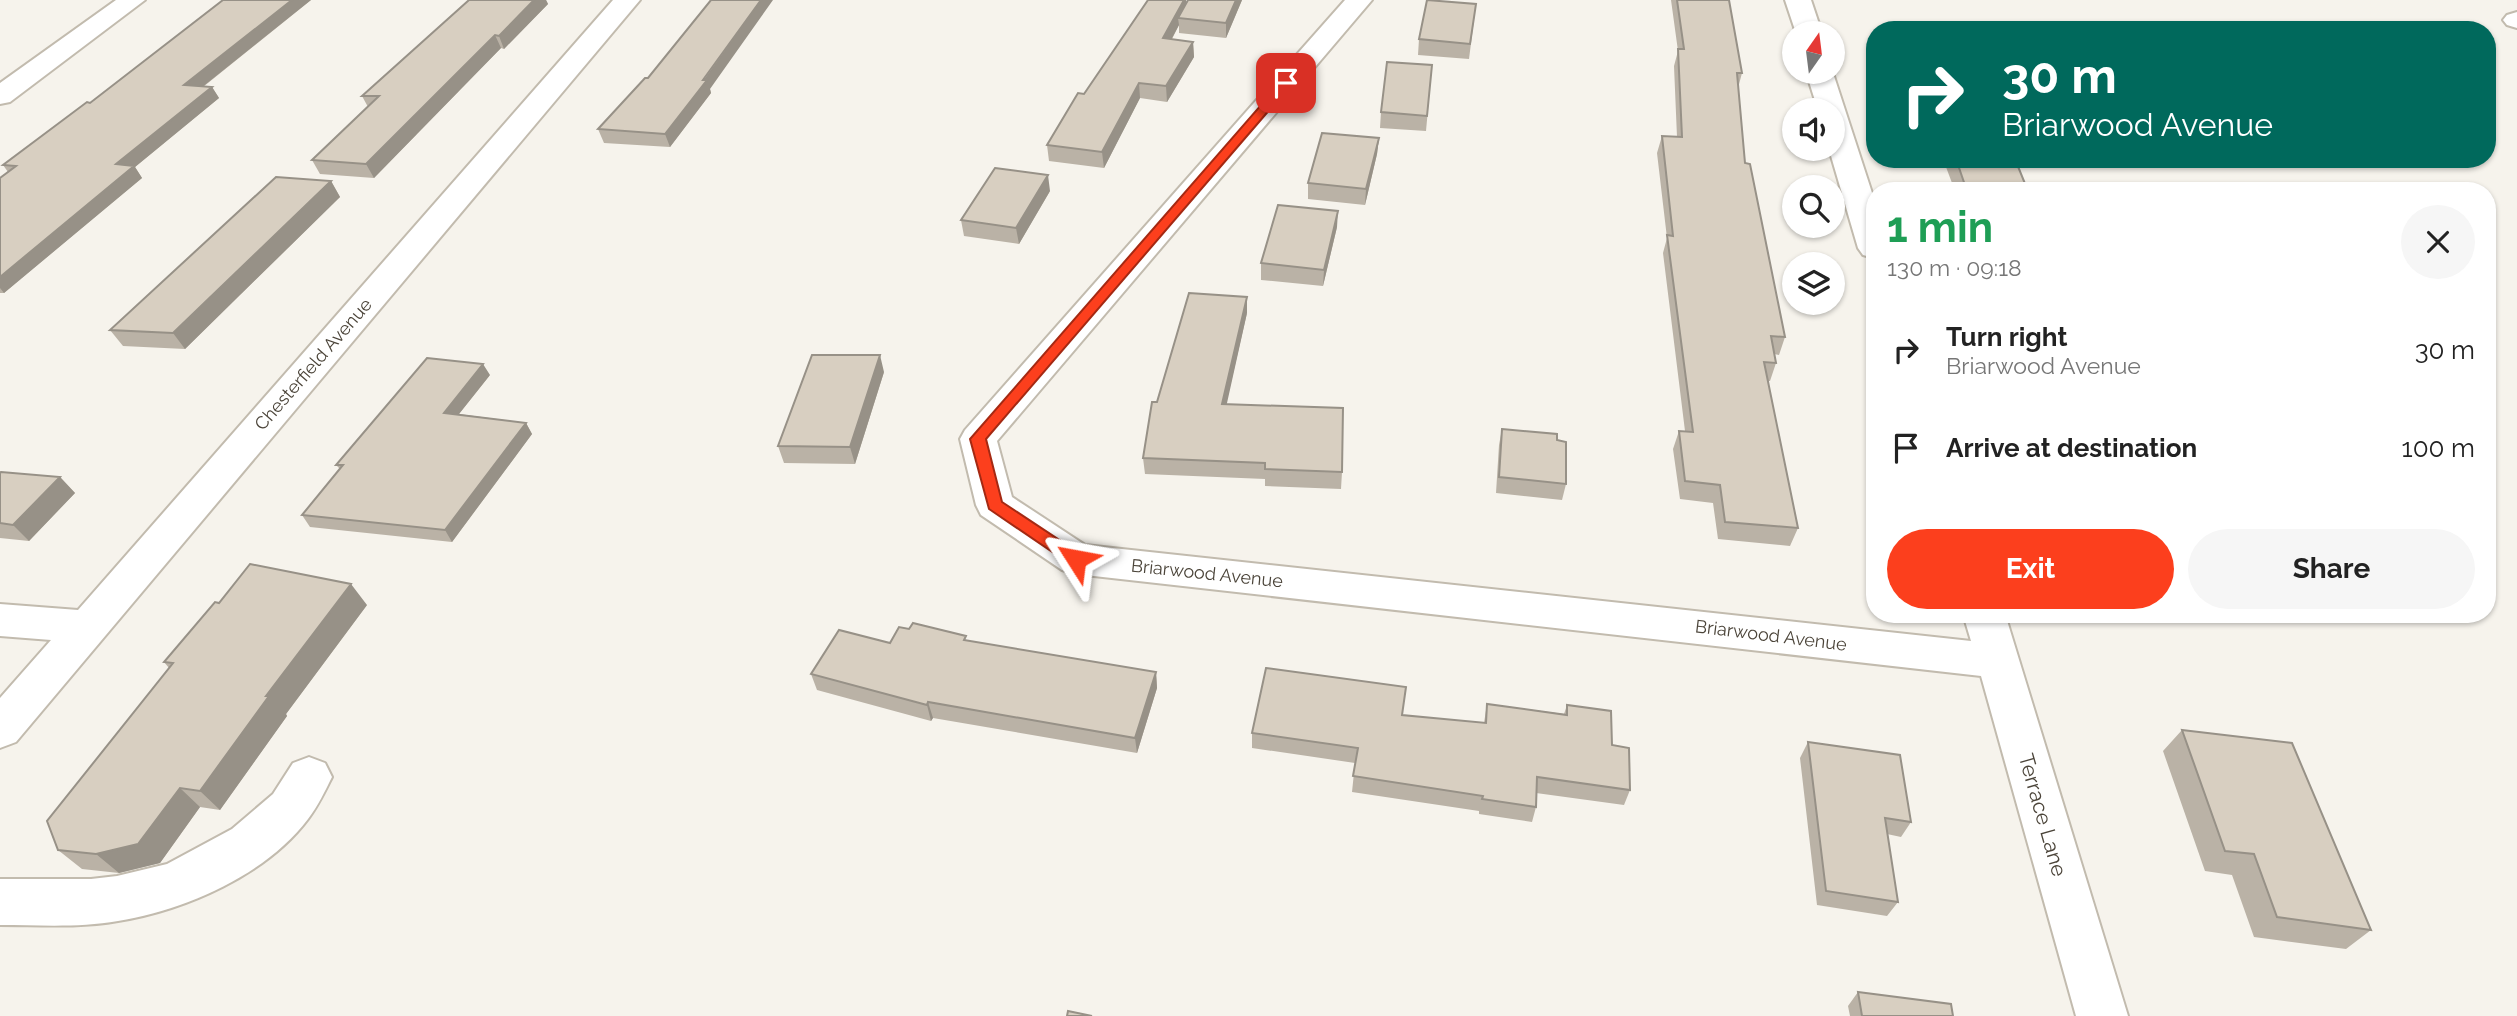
<!DOCTYPE html>
<meta charset="utf-8">
<style>
:root{--surface:#fff;--page:#f6f6f6;--text:#222;--muted:#767676;--accent:#fc3f1d}
body{margin:0;font-family:Raleway,sans-serif;background:var(--page);color:var(--text);height:100vh;display:flex;flex-direction:column;font-size:26px;white-space:nowrap}
*{box-sizing:border-box;margin:0}
p{font-size:23px;color:var(--muted)}
.icon{flex:none;width:38px;height:38px;fill:none;stroke:currentColor;stroke-width:2;stroke-linecap:round;stroke-linejoin:round}
.map{position:relative;flex:1;overflow:hidden}
.drawer{position:absolute;left:1866px;top:182px;width:630px;height:441px;display:flex;flex-direction:column;background:var(--surface);border-radius:28px;box-shadow:0 2px 5px #0004}
.drawer>*{flex:none}
.top-card{position:absolute;left:1866px;top:21px;width:630px;height:147px;border-radius:28px;box-shadow:0 2px 5px #0004;background:#00695c;color:#fff;overflow:hidden}
.needle{width:46px;rotate:14deg}
.fabs{position:absolute;left:1782px;top:21px;display:grid;gap:14px}
.fabs a{display:grid;place-items:center;width:63px;height:63px;border-radius:50%;background:var(--surface);box-shadow:0 2px 5px #0004;font-size:35px}
.pin{position:absolute;display:grid;place-items:center;width:60px;height:60px;color:#fff;margin:-30px;border-radius:14px;box-shadow:0 4px 10px #0006}
.me{position:absolute;width:77px;margin:-38px;rotate:304deg;stroke-linejoin:round;filter:drop-shadow(0 0 5px #0008)}
.turn{display:flex;align-items:center;gap:24px;height:147px;padding:0 21px;font-size:32px}
.turn .icon{width:91px;height:91px;stroke-width:2.5}
.turn b{display:block;font-size:49px;line-height:60px}
.round{display:grid;place-items:center;flex:none;width:74px;height:74px;border-radius:37px;background:var(--page)}
.headline{display:flex;align-items:center;justify-content:space-between;height:119px;padding:0 21px}
h1{font-size:42px;font-weight:700;line-height:52px;color:#1e9e55}
.primary-button{display:flex;gap:14px;margin-top:auto;padding:14px 21px}
.primary-button a{flex:1;height:80px;border-radius:42px;background:var(--accent);color:#fff;font-size:28px;font-weight:700;line-height:80px;text-align:center}
.primary-button a+a{background:var(--page);color:var(--text)}
ul{padding:0;list-style:none}
li{display:flex;align-items:center;gap:21px;height:98px;padding:0 21px}
li div{flex:1}
li b{display:block;font-size:26px}
li em{font-style:normal}
.map>svg:first-child{display:block}
.lines{fill:none;stroke-linecap:round;stroke-linejoin:round}
.minor-casing{stroke:#c2bbae;stroke-width:4}
.minor{fill:#fff;fill-rule:evenodd}
.wall{fill:#bab2a6}
.shaded-wall{fill:#979187}
.building{fill:#d8cfc1;stroke:#979187;stroke-width:2}
.route{fill:#fc3f1d;stroke:#a42913;stroke-width:2}
.labels{text-anchor:middle;dominant-baseline:central;stroke-width:6;stroke-linejoin:round;paint-order:stroke}
.street-label{font-size:18px;fill:#4b4439;stroke:#fff}
.near-street-label{font-size:21px;fill:#4b4439;stroke:#fff}
</style>
<div class="map">
<svg width="2517" height="1016" viewBox="0 0 2517 1016">
<rect width="100%" height="100%" fill="#f6f3ec"/>
<g class="lines">
<defs>
<path id="minor" d="M 116,0 L 145,0 L 10,102 L 0,104 L 0,83 Z
M 613,0 L 640,0 L 16,742 L 0,748 L 0,698 L 51,640 L 0,636 L 0,604 L 78,610 Z
M 1345,0 L 1372,0 L 997,441 L 1012,497 L 1085,545 L 1971,641 L 1963,614 L 2005,614 L 2128,1016 L 2076,1016 L 1981,676 L 1076,574 L 1062,570 L 981,515 L 976,505 L 960,439 L 965,430 Z
M 1785,0 L 1811,0 L 1822,33 L 1796,33 Z
M 2517,12 L 2517,28 L 2507,25 L 2503,20 L 2507,15 Z
M 1832,70 L 1874,199 L 1874,258 L 1863,255 L 1858,248 L 1829,149 L 1832,149 L 1832,110 L 1818,110 L 1806,72 Z
M 309,757 L 325,763 L 332,777 C 325,791 318,806 308,819 C 266,875 185,910 118,921 C 79,928 39,925 0,925 L 0,879 L 91,879 L 117,876 L 167,864 L 232,829 L 273,794 L 293,763 Z"/>
</defs>
<use href="#minor" class="minor-casing"/>
<use href="#minor" class="minor"/>
</g>
<path class="wall" d="M 223,0 L 311,0 L 203,87 L 212,87 L 219,98 L 135,167 L 142,178 L 4,293 L 0,293 L 0,178 L 8,172 L 3,165 L 90,103 Z
M 469,0 L 546,0 L 548,4 L 504,49 L 501,48 L 374,178 L 320,174 L 312,160 L 368,107 L 362,96 Z
M 1148,0 L 1186,0 L 1186,3 L 1188,0 L 1242,0 L 1226,38 L 1179,33 L 1179,25 L 1172,39 L 1193,42 L 1194,57 L 1167,102 L 1140,98 L 1104,168 L 1049,161 L 1047,145 L 1084,94 Z
M 1671,0 L 1729,0 L 1742,73 L 1738,88 L 1745,163 L 1785,337 L 1779,355 L 1774,354 L 1776,363 L 1770,381 L 1768,381 L 1798,528 L 1790,546 L 1718,539 L 1713,503 L 1680,499 L 1673,449 L 1679,431 L 1685,431 L 1663,253 L 1667,238 L 1657,153 L 1662,136 L 1677,137 L 1674,66 L 1678,51 Z
M 1476,4 L 1469,59 L 1418,55 L 1419,39 Z
M 1432,65 L 1426,131 L 1380,128 L 1381,112 Z
M 710,89 L 711,93 L 670,147 L 604,143 L 598,129 Z
M 1379,138 L 1377,154 L 1365,205 L 1308,199 L 1308,183 Z
M 1943,159 L 2015,159 L 2028,191 L 1955,191 Z
M 331,181 L 340,197 L 185,349 L 123,346 L 110,330 Z
M 1050,191 L 1019,244 L 964,236 L 961,220 Z
M 1337,227 L 1323,286 L 1261,280 L 1261,263 Z
M 1247,313 L 1226,404 L 1342,472 L 1341,489 L 1265,486 L 1265,479 L 1145,474 L 1143,458 L 1157,402 Z
M 884,372 L 855,464 L 784,463 L 778,446 Z
M 490,375 L 459,414 L 526,423 L 532,434 L 452,542 L 310,527 L 302,515 L 340,469 L 336,465 Z
M 1502,429 L 1557,440 L 1566,484 L 1562,500 L 1496,493 L 1499,445 Z
M 0,473 L 60,477 L 75,493 L 29,541 L 0,538 Z
M 367,605 L 286,714 L 287,716 L 220,810 L 200,807 L 160,863 L 119,873 L 82,869 L 58,850 L 169,668 L 164,662 Z
M 968,641 L 1156,672 L 1157,688 L 1137,753 L 933,718 L 931,721 L 817,690 L 811,674 L 890,643 Z
M 1487,704 L 1564,714 L 1567,705 L 1612,745 L 1630,790 L 1624,805 L 1536,793 L 1536,807 L 1532,822 L 1479,814 L 1479,811 L 1352,792 L 1355,763 L 1252,748 L 1252,733 L 1402,715 L 1484,723 Z
M 2182,730 L 2371,930 L 2346,949 L 2254,937 L 2232,875 L 2205,871 L 2163,751 Z
M 1808,742 L 1911,822 L 1901,837 L 1887,834 L 1898,902 L 1887,916 L 1817,905 L 1800,758 Z
M 1858,992 L 1953,1016 L 1850,1016 L 1848,1006 Z"/>
<path class="shaded-wall" d="M 292,0 L 311,0 L 191,96 L 184,85 Z
M 534,0 L 546,0 L 548,4 L 504,49 L 499,36 Z
M 761,0 L 773,0 L 710,89 L 711,93 L 670,147 L 665,134 Z
M 1184,0 L 1186,0 L 1186,11 L 1178,18 L 1179,25 L 1164,53 L 1163,38 Z
M 1236,0 L 1242,0 L 1226,38 L 1226,23 Z
M 495,35 L 501,48 L 374,178 L 366,164 Z
M 1193,42 L 1194,57 L 1167,102 L 1166,86 Z
M 1139,83 L 1140,98 L 1104,168 L 1102,152 Z
M 212,87 L 219,98 L 135,167 L 142,178 L 4,293 L 0,288 L 0,277 L 116,164 Z
M 1379,138 L 1377,154 L 1365,205 L 1366,189 Z
M 1048,175 L 1050,191 L 1019,244 L 1016,228 Z
M 331,181 L 340,197 L 185,349 L 173,333 Z
M 1338,211 L 1337,227 L 1323,286 L 1324,270 Z
M 1247,297 L 1247,313 L 1223,421 L 1222,404 Z
M 880,355 L 884,372 L 855,464 L 850,447 Z
M 483,364 L 490,375 L 451,424 L 444,413 Z
M 526,423 L 532,434 L 452,542 L 445,530 Z
M 60,477 L 75,493 L 29,541 L 13,525 Z
M 351,584 L 367,605 L 286,714 L 287,716 L 220,810 L 200,791 L 266,696 Z
M 1156,672 L 1157,688 L 1137,753 L 1135,738 Z
M 928,702 L 933,718 L 931,721 L 927,705 Z
M 180,788 L 200,807 L 160,863 L 119,873 L 96,854 Z"/>
<path class="building" d="M 223,0 L 292,0 L 184,85 L 212,87 L 116,164 L 134,166 L 0,277 L 0,178 L 16,166 L 3,165 L 87,102 L 90,103 Z
M 469,0 L 534,0 L 499,36 L 495,35 L 366,164 L 312,160 L 379,96 L 362,96 Z
M 711,0 L 761,0 L 703,80 L 707,80 L 665,134 L 598,129 L 645,78 L 648,78 Z
M 1148,0 L 1184,0 L 1163,38 L 1193,42 L 1166,86 L 1139,83 L 1102,152 L 1047,145 L 1078,93 L 1084,94 Z
M 1188,0 L 1236,0 L 1226,23 L 1178,18 Z
M 1427,0 L 1476,4 L 1470,44 L 1419,39 Z
M 1677,0 L 1729,0 L 1742,73 L 1737,73 L 1745,163 L 1750,164 L 1785,337 L 1771,336 L 1776,363 L 1764,362 L 1798,528 L 1725,522 L 1720,485 L 1685,481 L 1679,431 L 1693,432 L 1667,235 L 1673,236 L 1662,136 L 1682,137 L 1678,49 L 1684,49 Z
M 1387,62 L 1432,65 L 1427,116 L 1381,112 Z
M 1322,133 L 1379,138 L 1366,189 L 1308,183 Z
M 1956,159 L 2015,159 L 2028,191 L 1967,191 Z
M 995,168 L 1048,175 L 1016,228 L 961,220 Z
M 276,177 L 331,181 L 173,333 L 110,330 Z
M 1278,205 L 1338,211 L 1324,270 L 1261,263 Z
M 1189,293 L 1247,297 L 1222,404 L 1343,408 L 1342,472 L 1265,469 L 1265,463 L 1143,458 L 1152,402 L 1157,402 Z
M 812,355 L 880,355 L 850,447 L 778,446 Z
M 427,358 L 483,364 L 444,413 L 526,423 L 445,530 L 302,515 L 343,465 L 336,465 Z
M 1502,429 L 1557,434 L 1557,440 L 1566,442 L 1566,484 L 1499,477 Z
M 1,472 L 60,477 L 13,525 L 0,523 L 0,473 Z
M 250,564 L 351,584 L 266,696 L 269,696 L 200,791 L 180,788 L 138,844 L 96,854 L 58,850 L 47,821 L 173,663 L 164,662 L 215,602 L 219,603 Z
M 913,623 L 966,636 L 964,640 L 1156,672 L 1135,738 L 928,702 L 927,705 L 811,674 L 839,630 L 890,643 L 899,627 L 909,629 Z
M 1266,668 L 1406,687 L 1402,715 L 1486,723 L 1487,704 L 1567,715 L 1567,705 L 1611,711 L 1612,745 L 1629,748 L 1630,790 L 1537,777 L 1536,807 L 1482,799 L 1483,796 L 1353,776 L 1358,748 L 1252,733 Z
M 2182,730 L 2292,743 L 2371,930 L 2277,917 L 2254,854 L 2225,851 Z
M 1808,742 L 1900,755 L 1911,822 L 1885,818 L 1898,902 L 1826,891 Z
M 1858,992 L 1951,1004 L 1953,1016 L 1862,1016 Z
M 1068,1011 L 1092,1016 L 1067,1016 Z"/>
<path class="route" d="M 1286,80 L 1292,83 L 1290,86 L 986,439 L 1002,502 L 1082,555 L 1084,559 L 1082,564 L 1070,564 L 989,509 L 970,439 L 1282,81 Z"/>
<g class="labels">
<g class="street-label">
<text transform="translate(313 364) rotate(-49)">Chesterfield Avenue</text>
<text transform="translate(1207 573) rotate(6)">Briarwood Avenue</text>
<text transform="translate(1771 635) rotate(7)">Briarwood Avenue</text>
</g>
<g class="near-street-label">
<text transform="translate(2043 815) rotate(74)">Terrace Lane</text>
</g>
</g>
</svg>
<div class="fabs">
<a><svg class="needle" viewBox="-14 -14 28 28"><path d="M0-13l5 13h-10z" fill="#e53935"/><path d="M0 13l5-13h-10z" fill="#767676"/></svg></a>
<a><svg class="icon" aria-label="sound" viewBox="0 0 24 24"><path d="M4 9h4l5-4v14l-5-4H4zM17 9q2 3 0 6"/></svg></a>
<a><svg class="icon" aria-label="search" viewBox="0 0 24 24"><circle cx="10" cy="10" r="6"/><path d="M15 15l6 6"/></svg></a>
<a><svg class="icon" aria-label="layers" viewBox="0 0 24 24"><path d="M12 4l9 5-9 5-9-5zM3 14l9 5 9-5"/></svg></a>
</div>
<div class="pin" style="left:1286px;top:83px;background:#d93025"><svg class="icon" aria-label="arrive" viewBox="0 0 24 24"><path d="M6 21V4h12l-3 4 3 4H6"/></svg></div>
<svg class="me" style="left:1076px;top:559px" viewBox="-20 -20 40 40"><path d="M0-17L14 15 0 8-14 15z" fill="#fc3f1d" stroke="#fff" stroke-width="4"/></svg>
<div class="top-card">
<div class="turn"><svg class="icon" aria-label="right" viewBox="0 0 24 24"><path d="M7 20v-9h11M14 6l5 5-5 5"/></svg><div><b>30 m</b>Briarwood Avenue</div></div>
</div>
<section class="drawer">
<div class="headline"><div><h1>1 min</h1><p>130 m · 09:18</p></div><a class="round"><svg class="icon" aria-label="close" viewBox="0 0 24 24"><path d="M6 6l12 12M18 6L6 18"/></svg></a></div>
<ul>
<li><svg class="icon" aria-label="right" viewBox="0 0 24 24"><path d="M7 20v-9h11M14 6l5 5-5 5"/></svg><div><b>Turn right</b><p>Briarwood Avenue</p></div><em>30 m</em></li>
<li><svg class="icon" aria-label="arrive" viewBox="0 0 24 24"><path d="M6 21V4h12l-3 4 3 4H6"/></svg><div><b>Arrive at destination</b></div><em>100 m</em></li>
</ul>
<div class="primary-button"><a>Exit</a><a>Share</a></div>
</section>
</div>
